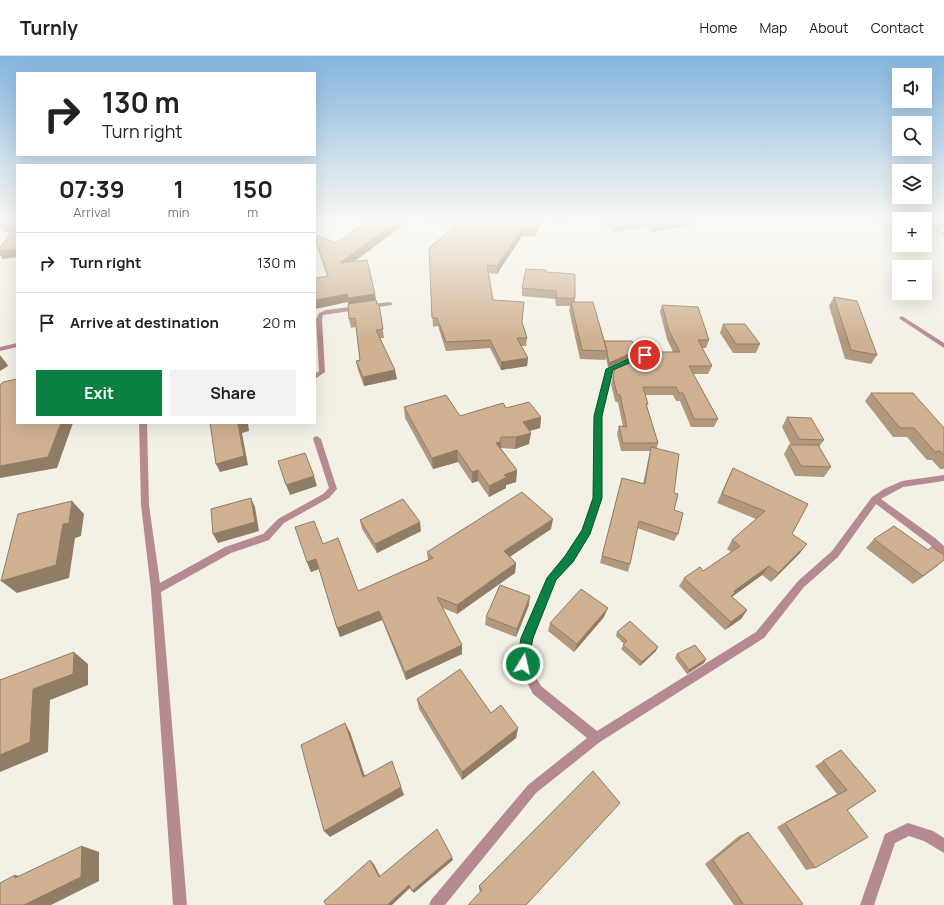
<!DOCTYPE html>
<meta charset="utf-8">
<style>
:root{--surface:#fff;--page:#f2f2f2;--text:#222;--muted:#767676;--line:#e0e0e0;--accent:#0b8043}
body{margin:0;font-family:Manrope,sans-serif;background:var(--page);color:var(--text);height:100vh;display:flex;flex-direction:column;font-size:15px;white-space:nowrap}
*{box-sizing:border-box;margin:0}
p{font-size:13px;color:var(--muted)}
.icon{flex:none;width:22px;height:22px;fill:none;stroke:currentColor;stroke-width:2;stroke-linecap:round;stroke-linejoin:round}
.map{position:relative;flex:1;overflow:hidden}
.side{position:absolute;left:16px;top:108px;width:300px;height:260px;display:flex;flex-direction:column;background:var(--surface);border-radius:0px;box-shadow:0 4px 16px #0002}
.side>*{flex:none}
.guide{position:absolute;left:16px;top:16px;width:300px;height:84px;border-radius:0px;box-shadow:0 4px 16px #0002;background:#fff;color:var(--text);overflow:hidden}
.buttons{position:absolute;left:892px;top:12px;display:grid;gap:8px}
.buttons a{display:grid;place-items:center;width:40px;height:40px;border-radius:0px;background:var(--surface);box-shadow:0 4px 16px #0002;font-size:20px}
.pin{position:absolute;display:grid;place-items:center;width:34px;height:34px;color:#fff;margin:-17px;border:2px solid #fff;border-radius:50%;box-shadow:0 1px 4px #0007}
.me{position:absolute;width:44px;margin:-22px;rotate:9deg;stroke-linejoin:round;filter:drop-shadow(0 0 3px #0008)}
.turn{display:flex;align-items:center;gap:14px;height:84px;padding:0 20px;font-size:18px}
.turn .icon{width:52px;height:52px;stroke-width:2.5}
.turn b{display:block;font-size:28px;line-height:34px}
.eta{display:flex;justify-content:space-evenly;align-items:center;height:68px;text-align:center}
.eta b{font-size:24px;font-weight:700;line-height:28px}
.cta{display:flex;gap:8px;margin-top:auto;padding:8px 20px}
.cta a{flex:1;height:46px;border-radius:0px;background:var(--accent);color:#fff;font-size:16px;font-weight:700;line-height:46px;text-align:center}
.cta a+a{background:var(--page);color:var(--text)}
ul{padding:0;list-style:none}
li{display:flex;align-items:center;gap:12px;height:60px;padding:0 20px;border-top:1px solid var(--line)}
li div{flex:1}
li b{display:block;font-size:15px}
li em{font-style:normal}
header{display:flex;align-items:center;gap:24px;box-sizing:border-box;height:56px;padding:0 20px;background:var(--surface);border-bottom:1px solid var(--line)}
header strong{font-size:19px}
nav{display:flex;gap:22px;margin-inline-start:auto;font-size:14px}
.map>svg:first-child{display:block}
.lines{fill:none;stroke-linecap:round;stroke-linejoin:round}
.minor{fill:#b68b8f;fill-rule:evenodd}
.wall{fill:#b2987d}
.shaded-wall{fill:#917c66}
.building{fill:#cfb191;stroke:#917c66}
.route{fill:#0b8043;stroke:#07532c}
</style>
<header>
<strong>Turnly</strong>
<nav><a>Home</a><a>Map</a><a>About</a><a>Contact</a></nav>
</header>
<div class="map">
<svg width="944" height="849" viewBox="0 0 944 849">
<rect width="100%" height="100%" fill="#f3f1e6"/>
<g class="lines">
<path class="minor" d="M 925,166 L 928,166 L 944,177 L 944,180 L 925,167 Z
M 390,246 L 392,247 L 392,249 L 323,259 L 322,263 L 325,316 L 315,323 L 315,318 L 319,315 L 316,263 L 319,257 L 326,254 Z
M 902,260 L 944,287 L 944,292 L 900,263 L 899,262 Z
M 17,287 L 17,291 L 0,295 L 0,291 Z
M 652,289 L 655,291 C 650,297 645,304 637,303 L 637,301 C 643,298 646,291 652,289 Z
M 626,304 L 629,306 L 628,307 L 613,314 L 602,361 L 602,442 L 590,477 L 572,506 L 556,524 L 532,583 L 528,608 L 541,630 L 597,675 L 756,576 L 798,525 L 832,495 L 872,441 L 884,433 L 902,425 L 944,419 L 944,425 L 903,431 L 881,443 L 935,482 L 944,490 L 944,500 L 941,499 L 929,488 L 876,448 L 838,501 L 804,531 L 764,582 L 600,686 L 536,737 L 445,849 L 429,849 L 431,844 L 528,729 L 587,682 L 533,638 L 518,609 L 522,583 L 547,522 L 566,500 L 583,474 L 594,442 L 594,361 L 607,313 Z
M 139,367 L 147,367 L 149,449 L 160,527 L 225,491 L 263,478 L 278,463 L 323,438 L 329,432 L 313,383 L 314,381 L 317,380 L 321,383 L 337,433 L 329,442 L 284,467 L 269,484 L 231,497 L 161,536 L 187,849 L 173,849 L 151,534 L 141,449 Z
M 908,767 L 933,775 L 944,782 L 944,797 L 924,785 L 909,780 L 895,787 L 874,849 L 860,849 L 885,778 Z"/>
</g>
<path class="wall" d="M 366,166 L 407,166 L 354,205 L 375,238 L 376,244 L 377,248 L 379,248 L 384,282 L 380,282 L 397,323 L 364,330 L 358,314 L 356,305 L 360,304 L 356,271 L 351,272 L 349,263 L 348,246 L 327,220 L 315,185 L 315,179 L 336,187 Z
M 415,166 L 542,166 L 535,181 L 522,180 L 497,218 L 488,217 L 493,244 L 522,266 L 527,282 L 526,290 L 521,290 L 528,302 L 527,310 L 501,314 L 490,292 L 446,295 L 438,270 L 433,271 L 429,192 L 454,171 Z
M 545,166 L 567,166 L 563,169 Z
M 600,166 L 695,166 L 694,169 L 652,176 L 645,171 L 614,176 Z
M 929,166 L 944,166 L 944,174 Z
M 546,216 L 575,242 L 575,246 L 604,285 L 636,295 L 635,300 L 673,296 L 667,283 L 660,256 L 662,249 L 709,284 L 706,292 L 702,292 L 712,310 L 708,318 L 693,318 L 718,363 L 714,371 L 691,371 L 680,345 L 676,345 L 673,339 L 645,339 L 648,348 L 647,350 L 658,387 L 657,392 L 674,437 L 674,454 L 678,478 L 674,485 L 637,472 L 630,508 L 628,516 L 600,507 L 622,422 L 643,428 L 650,395 L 621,395 L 617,378 L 619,370 L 623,371 L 618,347 L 615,345 L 611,328 L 616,308 L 608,311 L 606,302 L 605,304 L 580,303 L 569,254 L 570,250 L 556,250 L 555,243 L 522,240 L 522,232 Z
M 834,241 L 877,299 L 871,308 L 845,303 L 829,250 Z
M 723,268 L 760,288 L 756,297 L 733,297 L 720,277 Z
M 871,337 L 944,372 L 944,413 L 940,413 L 932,404 L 927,404 L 907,381 L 893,381 L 865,345 Z
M 404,351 L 460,360 L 506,352 L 541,361 L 540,372 L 529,375 L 529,388 L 515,393 L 501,392 L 517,414 L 516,426 L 506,429 L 506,432 L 489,441 L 478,425 L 472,427 L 458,406 L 433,413 L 405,362 Z
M 787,361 L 824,384 L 819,391 L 831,411 L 824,421 L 795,420 L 784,398 L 789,389 L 791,389 L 782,371 Z
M 733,412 L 792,478 L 800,497 L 771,526 L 762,519 L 733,540 L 732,541 L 747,554 L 741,563 L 725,574 L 679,530 L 684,522 L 703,515 L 731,496 L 727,493 L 732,484 L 756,463 L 717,447 L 728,422 Z
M 360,464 L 421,475 L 377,497 L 362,473 Z
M 551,473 L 510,501 L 516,507 L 515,517 L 457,558 L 443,552 L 462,598 L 406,624 L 382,564 L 340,581 L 337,572 L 319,513 L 311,516 L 307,506 L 323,488 L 358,535 L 428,504 L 427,496 Z
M 874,483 L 928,494 L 937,510 L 913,528 L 866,492 Z
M 529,549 L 516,581 L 485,569 L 486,561 Z
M 604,561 L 574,596 L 548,575 L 550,567 Z
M 617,576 L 656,595 L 640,610 L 621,593 L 624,588 L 616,580 Z
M 677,598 L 706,603 L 704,607 L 687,618 L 675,602 Z
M 417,643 L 491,657 L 518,672 L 516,682 L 462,724 L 419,653 Z
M 841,694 L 876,735 L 847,754 L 815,812 L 806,814 L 777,771 L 837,738 L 815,710 Z
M 593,715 L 480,836 L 479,833 L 479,830 Z
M 748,776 L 801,849 L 734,849 L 705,808 L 739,780 Z"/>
<path class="shaded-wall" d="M 0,166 L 17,167 L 17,174 L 5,176 L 0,170 Z
M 396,166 L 407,166 L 342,215 L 340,207 Z
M 539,166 L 542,166 L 535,181 L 536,174 Z
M 563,166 L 567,166 L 563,169 Z
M 634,166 L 646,166 L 645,171 L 614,176 L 616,168 Z
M 676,166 L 695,166 L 694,169 L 652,176 L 654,169 Z
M 523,172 L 522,180 L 497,218 L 497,210 Z
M 17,193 L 17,201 L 3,203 L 0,199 L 0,195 Z
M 347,238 L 375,238 L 376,246 L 349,250 L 348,246 L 315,253 L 315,244 Z
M 636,295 L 635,300 L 608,311 L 609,307 Z
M 0,299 L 7,308 L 8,310 L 0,315 Z
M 528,302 L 527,310 L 501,314 L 501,306 Z
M 395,314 L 397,323 L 364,330 L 363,321 Z
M 541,361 L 540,372 L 522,377 L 523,366 Z
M 61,367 L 73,367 L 57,412 L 0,422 L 0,410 Z
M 243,367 L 248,367 L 249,375 L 242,377 L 248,409 L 220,416 L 216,408 L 238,368 Z
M 531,377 L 529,388 L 515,393 L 516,381 Z
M 501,381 L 501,392 L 500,397 L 496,387 Z
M 457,394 L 458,406 L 433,413 L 432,402 Z
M 478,414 L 478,425 L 472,427 L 472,416 Z
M 517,414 L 516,426 L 506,429 L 506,432 L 489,441 L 489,430 L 504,419 Z
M 314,420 L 317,430 L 290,439 L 286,429 Z
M 251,442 L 255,451 L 259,475 L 218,487 L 213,478 Z
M 72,445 L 84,458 L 81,480 L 75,482 L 69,522 L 17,537 L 1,525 L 63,468 Z
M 553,463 L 551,473 L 503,505 L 504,495 Z
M 420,466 L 421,475 L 377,497 L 375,488 Z
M 807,488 L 800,497 L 771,526 L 778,517 Z
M 316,503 L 319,513 L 311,516 L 307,506 Z
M 944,504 L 937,510 L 913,528 L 923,520 Z
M 516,507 L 515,517 L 457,558 L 457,549 Z
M 769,510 L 762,519 L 733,540 L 729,545 L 729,543 L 734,535 Z
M 530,540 L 529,549 L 516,581 L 517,573 Z
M 608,552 L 604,561 L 574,596 L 577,588 Z
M 747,554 L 741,563 L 725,574 L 731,566 Z
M 379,555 L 382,564 L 340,581 L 337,572 Z
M 462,589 L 462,598 L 406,624 L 405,616 Z
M 658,591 L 656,595 L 640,610 L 642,606 Z
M 74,596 L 88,608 L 88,629 L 50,644 L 48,696 L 0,716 L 0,699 L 33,633 Z
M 706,603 L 704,607 L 687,618 L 689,614 Z
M 345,667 L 350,676 L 368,729 L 363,721 Z
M 518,672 L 516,682 L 462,724 L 462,716 Z
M 392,705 L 404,739 L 330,781 L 324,775 Z
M 82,790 L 99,796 L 99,825 L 51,849 L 24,849 Z
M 452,801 L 453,804 L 414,837 L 412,835 Z
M 370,804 L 374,808 L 382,824 L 379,821 Z
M 15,819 L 35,823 L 15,822 Z
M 409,829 L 411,831 L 392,849 L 387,849 Z"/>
<path class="building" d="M 1,166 L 17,166 L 17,193 L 0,195 L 0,192 L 17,167 L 0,169 Z
M 366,166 L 396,166 L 340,207 L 367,204 L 375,238 L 348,242 L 347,238 L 315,244 L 315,222 L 328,220 L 315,182 L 315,179 L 336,187 Z
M 460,166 L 539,166 L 536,174 L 523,172 L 497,210 L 487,209 L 493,244 L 524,246 L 522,266 L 527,282 L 517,282 L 528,302 L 501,306 L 490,284 L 446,286 L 437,262 L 432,262 L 429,192 Z
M 612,166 L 634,166 L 616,168 Z
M 649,166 L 676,166 L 654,169 Z
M 526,213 L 546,214 L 546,216 L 575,218 L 575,242 L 557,242 L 556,235 L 522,232 Z
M 834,241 L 857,245 L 877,299 L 851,294 Z
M 376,244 L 377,248 L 379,248 L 383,273 L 376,274 L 395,314 L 363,321 L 356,305 L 360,304 L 355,262 L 349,263 L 348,248 Z
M 571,246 L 593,246 L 607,295 L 582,294 Z
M 662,249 L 698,251 L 709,284 L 698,284 L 712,310 L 689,310 L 718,363 L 694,363 L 683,337 L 679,337 L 676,331 L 643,331 L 648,348 L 646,348 L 658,387 L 623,387 L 619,370 L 627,371 L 620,339 L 617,338 L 613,321 L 616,307 L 644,296 L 680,296 L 669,275 Z
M 723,268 L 745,268 L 760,288 L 736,288 Z
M 604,285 L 632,285 L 636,295 L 609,307 L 607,297 L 607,295 Z
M 17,323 L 17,367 L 61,367 L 48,401 L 0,410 L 0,329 L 3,326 Z
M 871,337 L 913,337 L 944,372 L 944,399 L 940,395 L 935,396 L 914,372 L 900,372 Z
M 446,339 L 460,360 L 503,347 L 506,352 L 529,346 L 541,361 L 523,366 L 531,377 L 516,381 L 501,381 L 500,386 L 496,387 L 517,414 L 504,419 L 507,421 L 489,430 L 478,414 L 472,416 L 457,394 L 432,402 L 404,351 Z
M 787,361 L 811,362 L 824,384 L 799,383 Z
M 210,367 L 243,367 L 238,368 L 244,400 L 216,408 Z
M 789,389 L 818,389 L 831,411 L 801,410 Z
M 651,391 L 679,398 L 674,437 L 678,438 L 674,454 L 683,457 L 678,478 L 639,465 L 630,508 L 602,500 L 622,422 L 645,428 Z
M 305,397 L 314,420 L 286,429 L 278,405 Z
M 733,412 L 808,448 L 792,478 L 807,488 L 778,517 L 769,510 L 734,535 L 735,537 L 731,540 L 747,554 L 731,566 L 684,522 L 700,511 L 703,515 L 740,490 L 732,484 L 765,455 L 722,438 Z
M 522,436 L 553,463 L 504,495 L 516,507 L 457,549 L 437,541 L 462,589 L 405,616 L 379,555 L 337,572 L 316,503 L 307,506 L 295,471 L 314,465 L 323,488 L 338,482 L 358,535 L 433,502 L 427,496 Z
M 251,442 L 255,466 L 213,478 L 211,453 Z
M 403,443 L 420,466 L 375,488 L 360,464 Z
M 72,445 L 69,467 L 63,468 L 56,509 L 1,525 L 18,458 Z
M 894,470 L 928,494 L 932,491 L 944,499 L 944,504 L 923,520 L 874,483 Z
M 500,529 L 530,540 L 517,573 L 486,561 Z
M 581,533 L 608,552 L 577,588 L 550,567 Z
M 630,565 L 658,591 L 642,606 L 623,589 L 627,585 L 617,576 Z
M 695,589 L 706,603 L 689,614 L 677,598 Z
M 74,596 L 73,618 L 33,633 L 30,686 L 0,699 L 0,624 Z
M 460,613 L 491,657 L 501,649 L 518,672 L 462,716 L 417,643 Z
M 345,667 L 363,721 L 392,705 L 401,731 L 324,775 L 301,689 Z
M 841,694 L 876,735 L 847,754 L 868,781 L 815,812 L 785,767 L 847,734 L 823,705 Z
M 593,715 L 620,747 L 526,849 L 468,849 L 482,834 L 479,830 Z
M 437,773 L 452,801 L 412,835 L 409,829 L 387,849 L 326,849 L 324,845 L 370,804 L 379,821 Z
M 748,776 L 803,848 L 801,849 L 744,849 L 713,804 Z
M 82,790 L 81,821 L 24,849 L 0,849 L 0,827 L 15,819 L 15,822 Z"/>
<linearGradient id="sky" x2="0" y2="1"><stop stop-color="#83b4dd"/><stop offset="0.58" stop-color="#faf9f4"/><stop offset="1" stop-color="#faf9f4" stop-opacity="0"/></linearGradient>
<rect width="944" height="284" fill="url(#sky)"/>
<path class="route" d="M 642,297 L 647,297 L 648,299 L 613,314 L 602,360 L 602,442 L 590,478 L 573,506 L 556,524 L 533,582 L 527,613 L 523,614 L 519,613 L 517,608 L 521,582 L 547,522 L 565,500 L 582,474 L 593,442 L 594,360 L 606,313 Z"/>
</svg>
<div class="buttons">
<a><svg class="icon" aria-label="sound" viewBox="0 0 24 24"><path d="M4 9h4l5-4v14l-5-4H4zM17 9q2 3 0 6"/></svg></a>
<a><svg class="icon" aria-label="search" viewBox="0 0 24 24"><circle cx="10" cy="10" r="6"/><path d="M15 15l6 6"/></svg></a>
<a><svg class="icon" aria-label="layers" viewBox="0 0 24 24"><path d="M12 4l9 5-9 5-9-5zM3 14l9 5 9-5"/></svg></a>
<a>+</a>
<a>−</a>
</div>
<div class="pin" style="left:645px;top:299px;background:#d93025"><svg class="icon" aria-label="arrive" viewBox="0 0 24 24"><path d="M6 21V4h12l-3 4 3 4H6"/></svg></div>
<svg class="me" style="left:523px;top:608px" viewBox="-20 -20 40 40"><circle r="17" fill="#0b8043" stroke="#fff" stroke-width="3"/><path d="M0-11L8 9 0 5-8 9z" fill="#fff"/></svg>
<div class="guide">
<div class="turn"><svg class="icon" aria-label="right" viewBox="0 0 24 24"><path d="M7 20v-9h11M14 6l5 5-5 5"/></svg><div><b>130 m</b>Turn right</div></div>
</div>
<section class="side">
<div class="eta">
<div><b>07:39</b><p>Arrival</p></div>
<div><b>1</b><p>min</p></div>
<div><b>150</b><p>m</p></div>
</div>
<ul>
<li><svg class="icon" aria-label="right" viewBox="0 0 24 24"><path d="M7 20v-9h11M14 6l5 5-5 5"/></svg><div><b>Turn right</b></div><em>130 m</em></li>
<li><svg class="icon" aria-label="arrive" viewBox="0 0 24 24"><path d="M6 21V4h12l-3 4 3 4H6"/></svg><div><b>Arrive at destination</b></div><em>20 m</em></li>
</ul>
<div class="cta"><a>Exit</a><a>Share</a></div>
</section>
</div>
